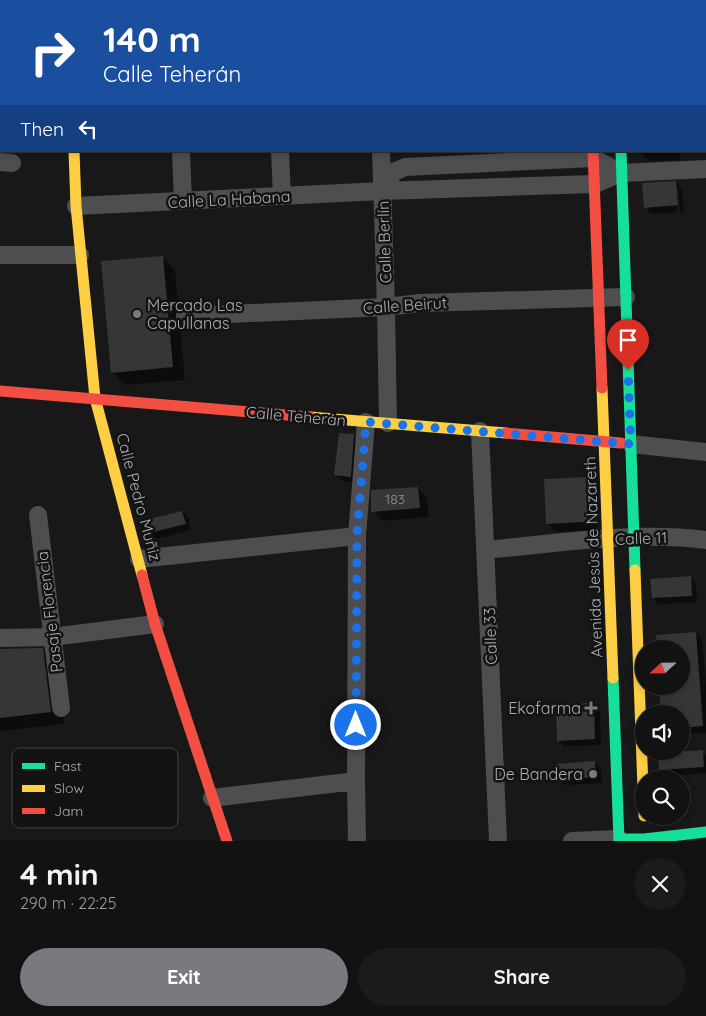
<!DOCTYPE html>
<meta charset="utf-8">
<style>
:root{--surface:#121213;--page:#1b1b1c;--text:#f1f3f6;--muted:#9c9ea0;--line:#313233;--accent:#787a80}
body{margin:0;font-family:Quicksand,sans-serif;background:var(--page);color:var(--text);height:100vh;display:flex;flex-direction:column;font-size:19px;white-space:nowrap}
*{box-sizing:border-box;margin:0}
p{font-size:16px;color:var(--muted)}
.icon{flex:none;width:28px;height:28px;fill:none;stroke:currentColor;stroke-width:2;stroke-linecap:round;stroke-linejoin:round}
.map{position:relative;height:841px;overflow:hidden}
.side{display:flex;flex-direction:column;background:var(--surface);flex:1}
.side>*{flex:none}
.top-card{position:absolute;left:0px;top:0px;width:706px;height:152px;box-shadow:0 2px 8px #0003,0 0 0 1px var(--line);background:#1a4fa0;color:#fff;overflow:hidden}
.needle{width:32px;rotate:248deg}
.buttons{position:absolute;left:635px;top:640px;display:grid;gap:10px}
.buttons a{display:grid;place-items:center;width:55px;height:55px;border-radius:50%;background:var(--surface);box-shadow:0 2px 8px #0003,0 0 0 1px var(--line);font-size:25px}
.pin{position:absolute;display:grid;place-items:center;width:42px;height:42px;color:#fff;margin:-51px -21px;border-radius:50% 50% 50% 0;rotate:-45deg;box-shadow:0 0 5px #0007}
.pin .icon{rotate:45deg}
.me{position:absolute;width:55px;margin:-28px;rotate:0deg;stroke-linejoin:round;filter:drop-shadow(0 0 4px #0008)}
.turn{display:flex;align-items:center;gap:18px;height:105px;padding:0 20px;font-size:22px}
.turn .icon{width:65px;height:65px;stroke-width:2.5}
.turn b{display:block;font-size:35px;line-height:42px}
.then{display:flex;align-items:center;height:48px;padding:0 20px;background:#0003;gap:10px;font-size:19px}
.round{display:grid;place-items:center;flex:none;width:52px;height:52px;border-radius:26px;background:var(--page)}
.headline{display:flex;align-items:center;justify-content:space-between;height:85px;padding:0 20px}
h1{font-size:30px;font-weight:800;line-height:38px}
.primary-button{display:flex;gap:10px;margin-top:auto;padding:10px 20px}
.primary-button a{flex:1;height:58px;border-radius:30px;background:var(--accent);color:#fff;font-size:20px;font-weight:800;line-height:58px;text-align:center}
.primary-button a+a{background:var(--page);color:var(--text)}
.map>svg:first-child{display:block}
.shadow{fill:#0007}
.building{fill:#363638}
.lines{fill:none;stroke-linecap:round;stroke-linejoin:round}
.street{stroke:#4e4e51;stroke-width:18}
.fast{stroke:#16e098;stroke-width:11}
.slow{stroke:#ffcf43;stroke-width:11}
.jam{stroke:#f24e42;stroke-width:11}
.route{stroke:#1a73e8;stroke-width:9;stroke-dasharray:0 16.2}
.poi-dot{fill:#787a80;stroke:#131314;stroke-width:2}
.labels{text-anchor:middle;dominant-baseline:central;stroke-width:5;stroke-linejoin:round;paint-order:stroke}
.number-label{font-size:14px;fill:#8e9198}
.street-label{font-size:16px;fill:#acafb8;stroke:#131314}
.poi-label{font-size:16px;fill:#acafb8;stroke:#131314;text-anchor:end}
.key{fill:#131314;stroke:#414245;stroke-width:1}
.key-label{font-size:14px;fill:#acafb8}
</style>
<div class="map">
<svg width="706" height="841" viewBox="0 0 706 841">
<rect width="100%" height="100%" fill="#181819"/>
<path class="shadow" d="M 637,0 L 680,0 L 680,1 L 637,1 Z
M 643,151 L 680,151 L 680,160 L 649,161 L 643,154 Z
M 676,182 L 682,189 L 684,211 L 680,212 L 678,187 L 676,187 L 677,212 L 651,214 L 645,207 Z
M 162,257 L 175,270 L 185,380 L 125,385 L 112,372 Z
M 354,436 L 360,442 L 357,483 L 342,481 L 336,474 Z
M 586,479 L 595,487 L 597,526 L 593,530 L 556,532 L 547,523 Z
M 418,488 L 427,498 L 429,517 L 382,521 L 373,511 Z
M 182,512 L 188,518 L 191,530 L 157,539 L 150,533 Z
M 690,577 L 696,584 L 697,602 L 659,604 L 653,598 Z
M 696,633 L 702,640 L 706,686 L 706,733 L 681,734 L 681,649 Z
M 43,649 L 56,662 L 64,724 L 3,731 L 0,729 L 0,650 Z
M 593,704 L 600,710 L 601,745 L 564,746 L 558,740 Z
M 702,751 L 706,755 L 706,773 L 667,776 L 661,770 Z
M 595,762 L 601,769 L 602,783 L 564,785 L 558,779 Z"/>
<path class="building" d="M 676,181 L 678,205 L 644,208 L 642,183 Z
M 163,256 L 173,367 L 111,373 L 101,261 Z
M 339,433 L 354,434 L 351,477 L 334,475 Z
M 587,477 L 589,517 L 584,522 L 546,524 L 544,479 Z
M 418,487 L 420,508 L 371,512 L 371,490 Z
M 182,511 L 186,524 L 149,533 L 146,520 Z
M 691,576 L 692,596 L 652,598 L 650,579 Z
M 696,632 L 703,726 L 681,728 L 681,714 L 661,714 L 659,686 L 681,686 L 681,649 L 657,649 L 656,635 Z
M 43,648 L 51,712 L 0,718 L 0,649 Z
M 594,703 L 595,739 L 557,741 L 556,704 Z
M 703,750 L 704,767 L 659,770 L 658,753 Z
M 595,761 L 596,777 L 557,780 L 556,764 Z"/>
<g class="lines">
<path class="street" d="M 274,0 L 274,1
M 376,0 L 376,1
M 482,0 L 482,1
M 167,1 L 208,0
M 0,15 L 1,15
M 181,151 L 183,201
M 280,151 L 282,196
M 381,151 L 386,307 L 388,423
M 0,162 L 12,163
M 382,191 L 394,172 L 405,167 L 593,158 L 621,173
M 76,206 L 382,191 L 595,184 L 621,173 L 706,169
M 0,255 L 80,255
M 185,316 L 386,307 L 420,303 L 626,297
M 480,431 L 498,841
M 631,444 L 706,452
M 38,515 L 61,708
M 486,550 C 559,543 634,531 706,540
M 139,559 L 357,536
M 0,638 L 52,637 L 155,624
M 212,798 L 356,781
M 357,841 L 356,781 L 357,536 L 366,422
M 572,841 L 619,839"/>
<path class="fast" d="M 621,151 L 635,570
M 613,678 L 619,841
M 619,839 L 644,839 L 706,832"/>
<path class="slow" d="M 71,0 L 71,1
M 615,0 L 615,1
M 74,151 L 76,206 L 95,398 L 142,575
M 602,388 L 613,678
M 310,417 L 506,433
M 635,570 L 644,816"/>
<path class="jam" d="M 587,0 L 587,1
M 593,151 L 602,388
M 0,391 L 310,417
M 506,433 L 621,443
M 142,575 L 155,624 L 227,841"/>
</g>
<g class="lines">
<path class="route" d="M 356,725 L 357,536 L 366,422 L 631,444 L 628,370"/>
</g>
<g class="poi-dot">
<circle cx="137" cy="314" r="5"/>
<path d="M588.5 700.5h5v5h5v5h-5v5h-5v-5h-5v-5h5z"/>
<circle cx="593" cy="774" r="5"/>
</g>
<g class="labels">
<g class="number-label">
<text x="395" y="499">183</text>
</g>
<g class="street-label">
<text transform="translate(229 199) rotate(-3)">Calle La Habana</text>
<text transform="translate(384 242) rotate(-92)">Calle Berlín</text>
<text transform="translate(405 305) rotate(-4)">Calle Beirut</text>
<text transform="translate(296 416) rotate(5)">Calle Teherán</text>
<text transform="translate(139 497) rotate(75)">Calle Pedro Muñiz</text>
<text transform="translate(641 538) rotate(-2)">Calle 11</text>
<text transform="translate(593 557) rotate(-92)">Avenida Jesús de Nazareth</text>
<text transform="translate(49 612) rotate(-97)">Pasaje Florencia</text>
<text transform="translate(490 636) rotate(-92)">Calle 33</text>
</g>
<g class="poi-label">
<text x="147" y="305" text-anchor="start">Mercado Las<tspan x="147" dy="18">Capullanas</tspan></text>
<text x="581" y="708">Ekofarma</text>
<text x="583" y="774">De Bandera</text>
</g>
</g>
<rect x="12" y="748" width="166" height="80" rx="8" class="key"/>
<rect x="22" y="763" width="23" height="6" fill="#16e098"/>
<rect x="22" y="785" width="23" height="7" fill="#ffcf43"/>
<rect x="22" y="808" width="23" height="6" fill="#f24e42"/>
<g class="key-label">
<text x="54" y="771">Fast</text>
<text x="54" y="793">Slow</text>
<text x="54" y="816">Jam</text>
</g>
</svg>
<div class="buttons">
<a><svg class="needle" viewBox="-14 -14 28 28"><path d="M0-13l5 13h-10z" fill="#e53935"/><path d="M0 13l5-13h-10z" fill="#9c9ea0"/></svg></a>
<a><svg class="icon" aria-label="sound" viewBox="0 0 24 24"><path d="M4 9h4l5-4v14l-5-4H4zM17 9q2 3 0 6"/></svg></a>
<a><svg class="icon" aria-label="search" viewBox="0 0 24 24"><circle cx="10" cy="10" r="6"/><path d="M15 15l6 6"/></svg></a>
</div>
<div class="pin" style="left:628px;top:370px;background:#d93025"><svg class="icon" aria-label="arrive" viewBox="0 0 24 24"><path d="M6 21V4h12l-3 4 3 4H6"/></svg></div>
<svg class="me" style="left:356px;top:725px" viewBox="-20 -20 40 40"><circle r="17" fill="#1a73e8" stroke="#fff" stroke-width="3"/><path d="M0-11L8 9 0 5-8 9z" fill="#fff"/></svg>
<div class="top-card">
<div class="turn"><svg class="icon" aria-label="right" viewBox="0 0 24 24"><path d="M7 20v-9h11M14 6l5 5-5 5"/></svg><div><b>140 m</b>Calle Teherán</div></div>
<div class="then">Then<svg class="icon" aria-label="left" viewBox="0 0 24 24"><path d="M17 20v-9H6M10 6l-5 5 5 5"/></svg></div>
</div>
</div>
<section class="side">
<div class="headline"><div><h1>4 min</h1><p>290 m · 22:25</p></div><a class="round"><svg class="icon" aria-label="close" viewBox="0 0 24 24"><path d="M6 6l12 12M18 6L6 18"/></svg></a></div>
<div class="primary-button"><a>Exit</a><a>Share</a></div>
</section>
